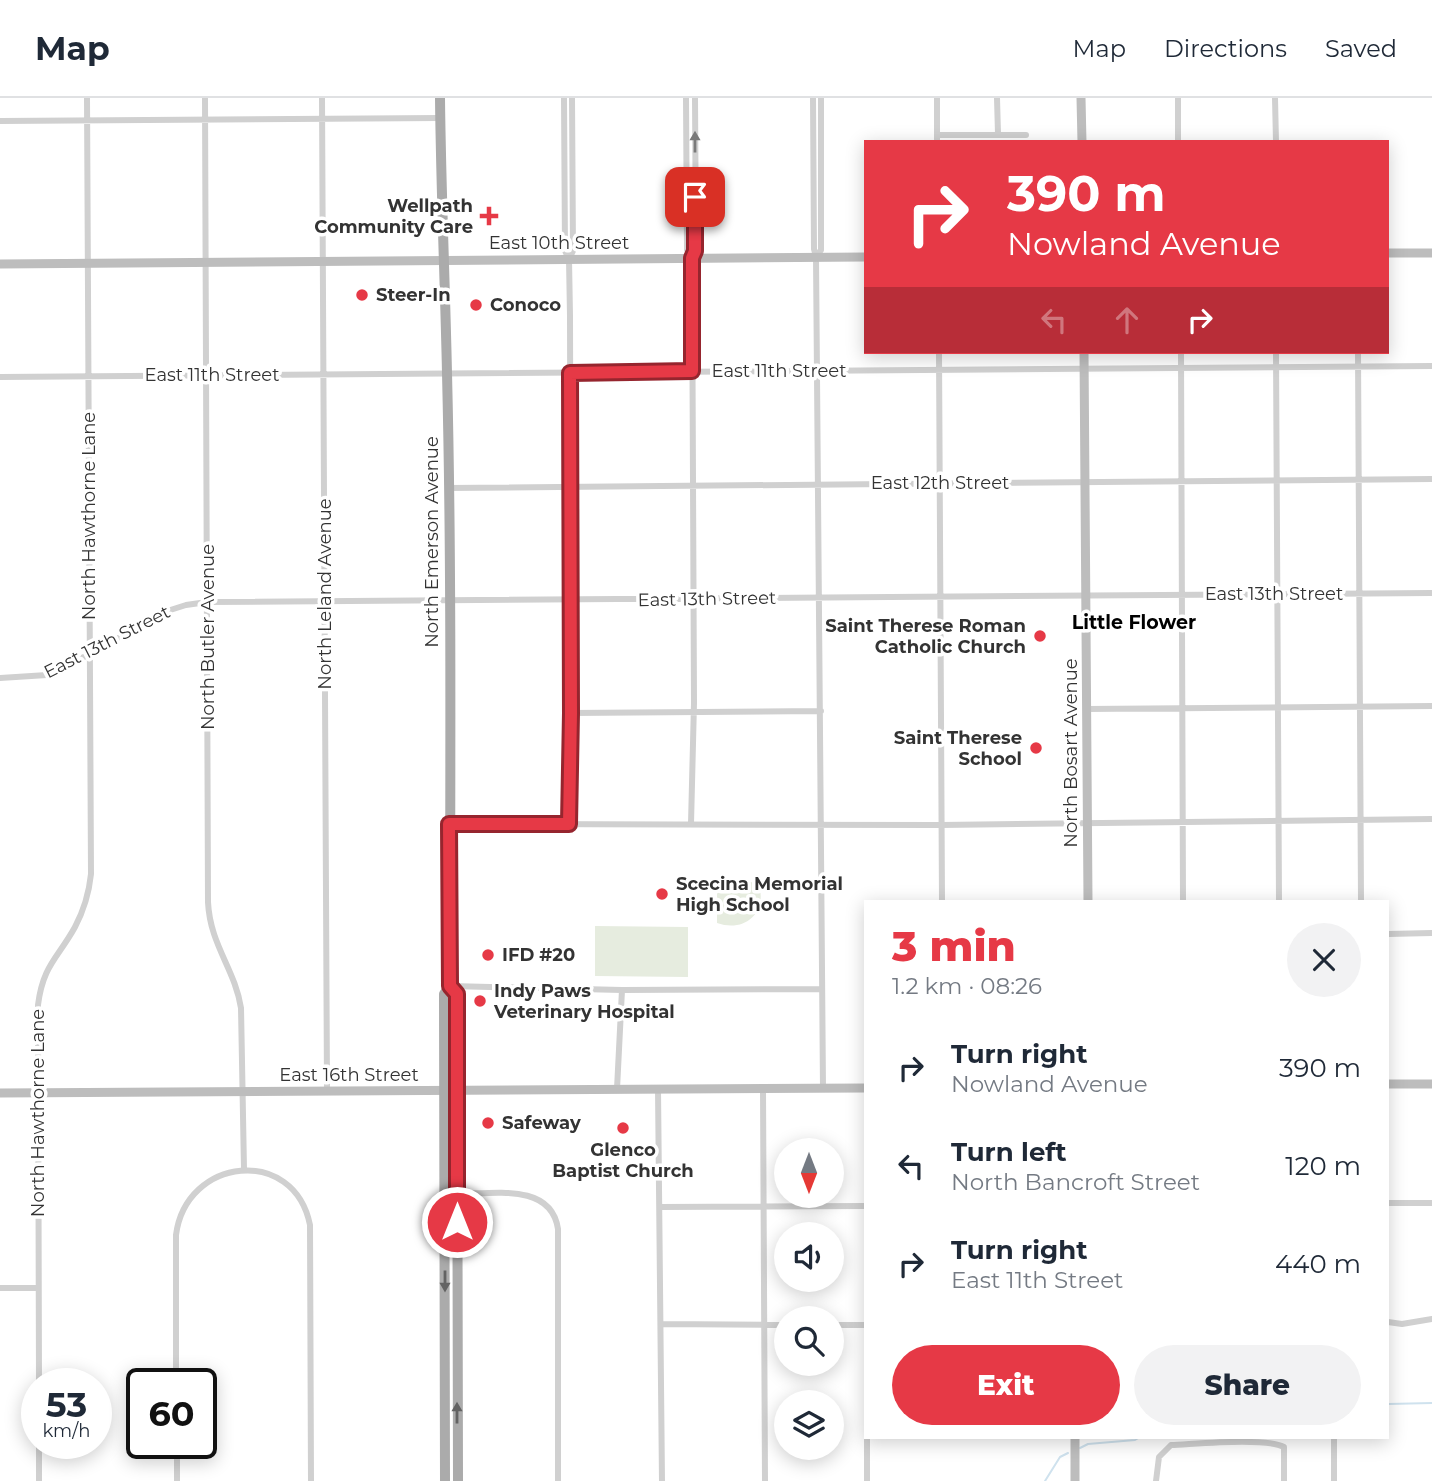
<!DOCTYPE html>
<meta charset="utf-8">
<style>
:root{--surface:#fff;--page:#f2f2f3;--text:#1f2937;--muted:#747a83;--line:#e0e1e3;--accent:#e63946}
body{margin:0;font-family:Montserrat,sans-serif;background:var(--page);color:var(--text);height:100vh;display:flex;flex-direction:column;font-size:26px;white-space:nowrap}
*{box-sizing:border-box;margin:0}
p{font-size:23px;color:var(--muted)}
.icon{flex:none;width:38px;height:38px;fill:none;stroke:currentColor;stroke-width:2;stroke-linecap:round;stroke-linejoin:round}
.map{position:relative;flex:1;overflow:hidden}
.details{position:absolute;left:864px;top:802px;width:525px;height:539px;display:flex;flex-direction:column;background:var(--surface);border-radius:0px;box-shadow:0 4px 18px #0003}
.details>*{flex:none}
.guide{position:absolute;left:864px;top:42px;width:525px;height:214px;border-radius:0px;box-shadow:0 4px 18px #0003;background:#e63946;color:#fff;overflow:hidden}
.needle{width:46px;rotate:180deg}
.fabs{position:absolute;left:774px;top:1040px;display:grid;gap:14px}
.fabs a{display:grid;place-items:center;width:70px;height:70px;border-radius:50%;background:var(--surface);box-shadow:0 4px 18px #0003;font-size:35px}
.speed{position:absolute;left:21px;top:1270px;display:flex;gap:14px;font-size:35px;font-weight:700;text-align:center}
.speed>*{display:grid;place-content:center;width:91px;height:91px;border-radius:50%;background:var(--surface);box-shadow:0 4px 18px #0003;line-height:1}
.speed small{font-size:18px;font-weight:400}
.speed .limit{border:4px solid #111;border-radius:10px;background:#fff;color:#111}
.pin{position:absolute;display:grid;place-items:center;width:60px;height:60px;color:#fff;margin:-30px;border-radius:14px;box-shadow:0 4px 10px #0006}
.me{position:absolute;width:77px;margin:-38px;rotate:0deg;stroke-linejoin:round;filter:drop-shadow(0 0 5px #0008)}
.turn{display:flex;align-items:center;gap:24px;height:147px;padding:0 28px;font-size:32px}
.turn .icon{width:91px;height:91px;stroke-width:2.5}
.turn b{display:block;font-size:49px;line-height:60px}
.lanes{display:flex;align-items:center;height:66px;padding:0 28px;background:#0003;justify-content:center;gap:35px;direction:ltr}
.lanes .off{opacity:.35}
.round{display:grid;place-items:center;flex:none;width:74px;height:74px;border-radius:37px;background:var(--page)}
.head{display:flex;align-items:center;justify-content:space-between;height:119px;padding:0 28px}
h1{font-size:42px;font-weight:800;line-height:52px;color:var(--accent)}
.primary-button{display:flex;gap:14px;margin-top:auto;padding:14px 28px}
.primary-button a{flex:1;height:80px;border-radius:42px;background:var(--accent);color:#fff;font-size:28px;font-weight:800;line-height:80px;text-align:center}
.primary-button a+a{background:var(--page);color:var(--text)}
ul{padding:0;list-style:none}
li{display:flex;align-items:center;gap:21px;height:98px;padding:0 28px}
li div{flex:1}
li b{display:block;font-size:26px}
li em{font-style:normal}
header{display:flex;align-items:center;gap:42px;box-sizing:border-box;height:98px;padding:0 35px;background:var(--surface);border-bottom:2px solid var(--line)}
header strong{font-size:33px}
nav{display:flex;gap:38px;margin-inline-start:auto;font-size:24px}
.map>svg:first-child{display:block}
.green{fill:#e6ecdf}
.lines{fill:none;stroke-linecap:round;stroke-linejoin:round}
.stream{stroke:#cfe2ee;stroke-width:2}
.street{stroke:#d0d0d0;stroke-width:6}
.secondary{stroke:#bdbdbd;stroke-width:9}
.primary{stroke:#ababab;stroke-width:10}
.oneway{fill:#7a7a7a}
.oneway2{fill:#636363}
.route-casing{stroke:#96252e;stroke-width:18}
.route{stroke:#e63946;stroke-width:12}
.poi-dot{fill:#e63946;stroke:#fff;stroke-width:2.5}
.labels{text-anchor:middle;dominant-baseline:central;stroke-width:7;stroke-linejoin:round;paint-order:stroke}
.poi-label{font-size:18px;font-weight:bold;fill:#333;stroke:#fff;text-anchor:start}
.street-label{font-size:18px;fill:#333;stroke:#fff}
.neighbourhood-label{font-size:19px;font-weight:bold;fill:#000;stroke:#fff}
</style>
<header>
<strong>Map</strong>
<nav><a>Map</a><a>Directions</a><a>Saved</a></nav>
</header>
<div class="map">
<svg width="1432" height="1383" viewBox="0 0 1432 1383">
<rect width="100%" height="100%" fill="#fff"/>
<path class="green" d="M 758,784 C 769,814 745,835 717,825 L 717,785 Z
M 595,828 L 688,829 L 688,879 L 595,878 Z"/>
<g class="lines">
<path class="stream" d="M 1388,1306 L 1432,1305
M 1080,1350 L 1088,1346 L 1135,1342 L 1140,1339
M 1045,1383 L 1060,1359 L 1068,1355"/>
<path class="street" d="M 205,0 L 208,804 C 210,847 235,871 241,910 L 244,1071
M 322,0 L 327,993
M 564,0 L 565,153 L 569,161 L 570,218 L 571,615 L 569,726
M 686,0 L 687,152 L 692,160
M 813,0 L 814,151 L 816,159 L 823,991
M 937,0 L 937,44
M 997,0 L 998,36
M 1178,0 L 1178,44
M 1275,0 L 1276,44
M 0,23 L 440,20
M 937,37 L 1026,37
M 816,159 L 821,152 L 821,0
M 569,161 L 573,153 L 572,0
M 939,254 L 942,803
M 1181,254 L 1183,803
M 1276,254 L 1279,803
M 1358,254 L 1361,803
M 0,279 L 1432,268
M 448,390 L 1432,381
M 0,580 L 47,577 L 90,556 L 164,514 L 186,507 L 207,504 L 1432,495
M 1087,611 L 1432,608
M 571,615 L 821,613
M 449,726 L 941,727 L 1432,721
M 691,726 L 694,605 L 692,160 L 696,153 L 695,0
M 1388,836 L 1432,835
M 450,888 L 622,892 L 821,891
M 617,991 L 622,892
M 658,991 L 662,1383
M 763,991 L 765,1383
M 457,1096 C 492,1096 551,1084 558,1131 L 558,1383
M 1388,1105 L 1432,1105
M 660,1109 L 866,1108
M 0,1190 L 38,1190
M 1388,1224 L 1402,1226 L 1432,1221
M 661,1226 L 786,1227
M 831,1227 L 866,1227
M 39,1286 L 38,907 C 43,867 58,860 75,829 C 84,812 89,795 91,776 L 87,0
M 176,1286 L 176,1137 C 186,1059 294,1047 310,1127 L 311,1383
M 867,1339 L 867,1383
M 1334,1339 L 1334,1383
M 39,1346 L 39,1383
M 177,1346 L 177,1383
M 1156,1383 L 1159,1359 L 1171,1347 C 1196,1346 1264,1339 1284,1349 L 1284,1383"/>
<path class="secondary" d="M 1081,0 L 1082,44
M 1388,155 L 1432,155
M 0,166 L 866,159
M 1084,254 L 1088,803
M 1388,986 L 1432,986
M 0,995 L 866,990
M 1075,1339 L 1075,1383"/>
<path class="primary" d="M 440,0 C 441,92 445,183 447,275 C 452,479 450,684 450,888 L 444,896 L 445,1383
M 450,888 L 457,896 L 458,1383"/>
</g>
<defs><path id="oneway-solid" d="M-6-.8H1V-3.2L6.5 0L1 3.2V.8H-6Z" transform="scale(1.75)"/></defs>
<use class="oneway" href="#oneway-solid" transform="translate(695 44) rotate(-90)"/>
<g class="oneway2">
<use href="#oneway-solid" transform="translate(445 1183) rotate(90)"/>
<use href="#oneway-solid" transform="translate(457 1315) rotate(-90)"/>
</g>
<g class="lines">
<defs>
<path id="route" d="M 457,1124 L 457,896 L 450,888 L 449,726 L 569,726 L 571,615 L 570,275 L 692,273 L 692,160 L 695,153 L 695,99"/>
</defs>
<use href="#route" class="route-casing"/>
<use href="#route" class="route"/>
</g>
<g class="poi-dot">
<path d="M485.5 107.5h7v7h7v7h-7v7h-7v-7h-7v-7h7z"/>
<circle cx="362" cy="197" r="7"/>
<circle cx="476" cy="207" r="7"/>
<circle cx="1040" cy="538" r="7"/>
<circle cx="1036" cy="650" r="7"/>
<circle cx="662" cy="796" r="7"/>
<circle cx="488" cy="857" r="7"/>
<circle cx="480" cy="903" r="7"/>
<circle cx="488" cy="1025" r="7"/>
<circle cx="623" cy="1030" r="7"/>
</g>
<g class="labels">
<g class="poi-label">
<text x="473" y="108" text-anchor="end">Wellpath<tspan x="473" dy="21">Community Care</tspan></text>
<text x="376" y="197">Steer-In</text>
<text x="490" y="207">Conoco</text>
<text x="1026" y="528" text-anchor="end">Saint Therese Roman<tspan x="1026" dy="21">Catholic Church</tspan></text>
<text x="1022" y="640" text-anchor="end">Saint Therese<tspan x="1022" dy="21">School</tspan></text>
<text x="676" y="786">Scecina Memorial<tspan x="676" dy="21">High School</tspan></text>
<text x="502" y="857">IFD #20</text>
<text x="494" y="893">Indy Paws<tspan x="494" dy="21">Veterinary Hospital</tspan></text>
<text x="502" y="1025">Safeway</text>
<text x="623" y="1052" text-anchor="middle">Glenco<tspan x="623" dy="21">Baptist Church</tspan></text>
</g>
<g class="street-label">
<text x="559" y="145">East 10th Street</text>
<text x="779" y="273">East 11th Street</text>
<text x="212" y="277">East 11th Street</text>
<text x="940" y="385">East 12th Street</text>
<text transform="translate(89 418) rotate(-90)">North Hawthorne Lane</text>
<text transform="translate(432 444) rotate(-90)">North Emerson Avenue</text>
<text transform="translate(325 496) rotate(-90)">North Leland Avenue</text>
<text x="1274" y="496">East 13th Street</text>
<text transform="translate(707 501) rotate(-1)">East 13th Street</text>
<text transform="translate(208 539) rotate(-90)">North Butler Avenue</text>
<text transform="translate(107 544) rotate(-27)">East 13th Street</text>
<text transform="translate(1071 655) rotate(-90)">North Bosart Avenue</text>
<text x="349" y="977">East 16th Street</text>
<text transform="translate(38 1015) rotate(-90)">North Hawthorne Lane</text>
</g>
<g class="neighbourhood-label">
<text x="1134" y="524">Little Flower</text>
</g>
</g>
</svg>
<div class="fabs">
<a><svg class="needle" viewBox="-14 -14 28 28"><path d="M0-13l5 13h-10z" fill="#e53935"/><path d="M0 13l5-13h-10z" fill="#747a83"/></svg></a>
<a><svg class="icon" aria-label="sound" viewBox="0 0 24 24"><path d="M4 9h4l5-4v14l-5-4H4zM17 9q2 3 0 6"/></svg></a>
<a><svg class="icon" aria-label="search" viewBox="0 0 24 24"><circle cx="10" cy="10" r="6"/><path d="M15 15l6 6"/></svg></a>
<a><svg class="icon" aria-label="layers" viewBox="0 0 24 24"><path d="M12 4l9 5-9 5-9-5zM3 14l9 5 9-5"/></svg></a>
</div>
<div class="speed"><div>53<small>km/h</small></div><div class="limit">60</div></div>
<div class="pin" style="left:695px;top:99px;background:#d93025"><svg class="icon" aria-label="arrive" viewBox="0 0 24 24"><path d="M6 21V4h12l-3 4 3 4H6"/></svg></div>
<svg class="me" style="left:457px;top:1124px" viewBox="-20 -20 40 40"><circle r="17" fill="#e63946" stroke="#fff" stroke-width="3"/><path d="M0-11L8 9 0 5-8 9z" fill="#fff"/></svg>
<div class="guide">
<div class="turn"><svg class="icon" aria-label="right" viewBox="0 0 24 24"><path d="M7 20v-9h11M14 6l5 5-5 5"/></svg><div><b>390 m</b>Nowland Avenue</div></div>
<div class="lanes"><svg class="icon off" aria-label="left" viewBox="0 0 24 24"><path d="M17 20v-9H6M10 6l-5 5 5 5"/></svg><svg class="icon off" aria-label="ahead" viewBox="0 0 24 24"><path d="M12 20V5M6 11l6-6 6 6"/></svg><svg class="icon" aria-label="right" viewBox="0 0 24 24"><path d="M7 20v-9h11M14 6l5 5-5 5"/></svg></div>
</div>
<section class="details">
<div class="head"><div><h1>3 min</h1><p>1.2 km · 08:26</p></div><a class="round"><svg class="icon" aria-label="close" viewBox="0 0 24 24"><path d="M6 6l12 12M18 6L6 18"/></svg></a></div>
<ul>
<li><svg class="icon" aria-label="right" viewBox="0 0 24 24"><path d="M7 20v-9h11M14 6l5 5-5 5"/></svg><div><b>Turn right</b><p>Nowland Avenue</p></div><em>390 m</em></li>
<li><svg class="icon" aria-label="left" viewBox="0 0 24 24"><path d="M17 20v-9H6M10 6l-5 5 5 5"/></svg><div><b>Turn left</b><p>North Bancroft Street</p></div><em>120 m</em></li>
<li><svg class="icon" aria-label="right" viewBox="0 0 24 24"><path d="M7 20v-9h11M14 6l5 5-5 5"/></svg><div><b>Turn right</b><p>East 11th Street</p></div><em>440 m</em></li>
</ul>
<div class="primary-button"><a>Exit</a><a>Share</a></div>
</section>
</div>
